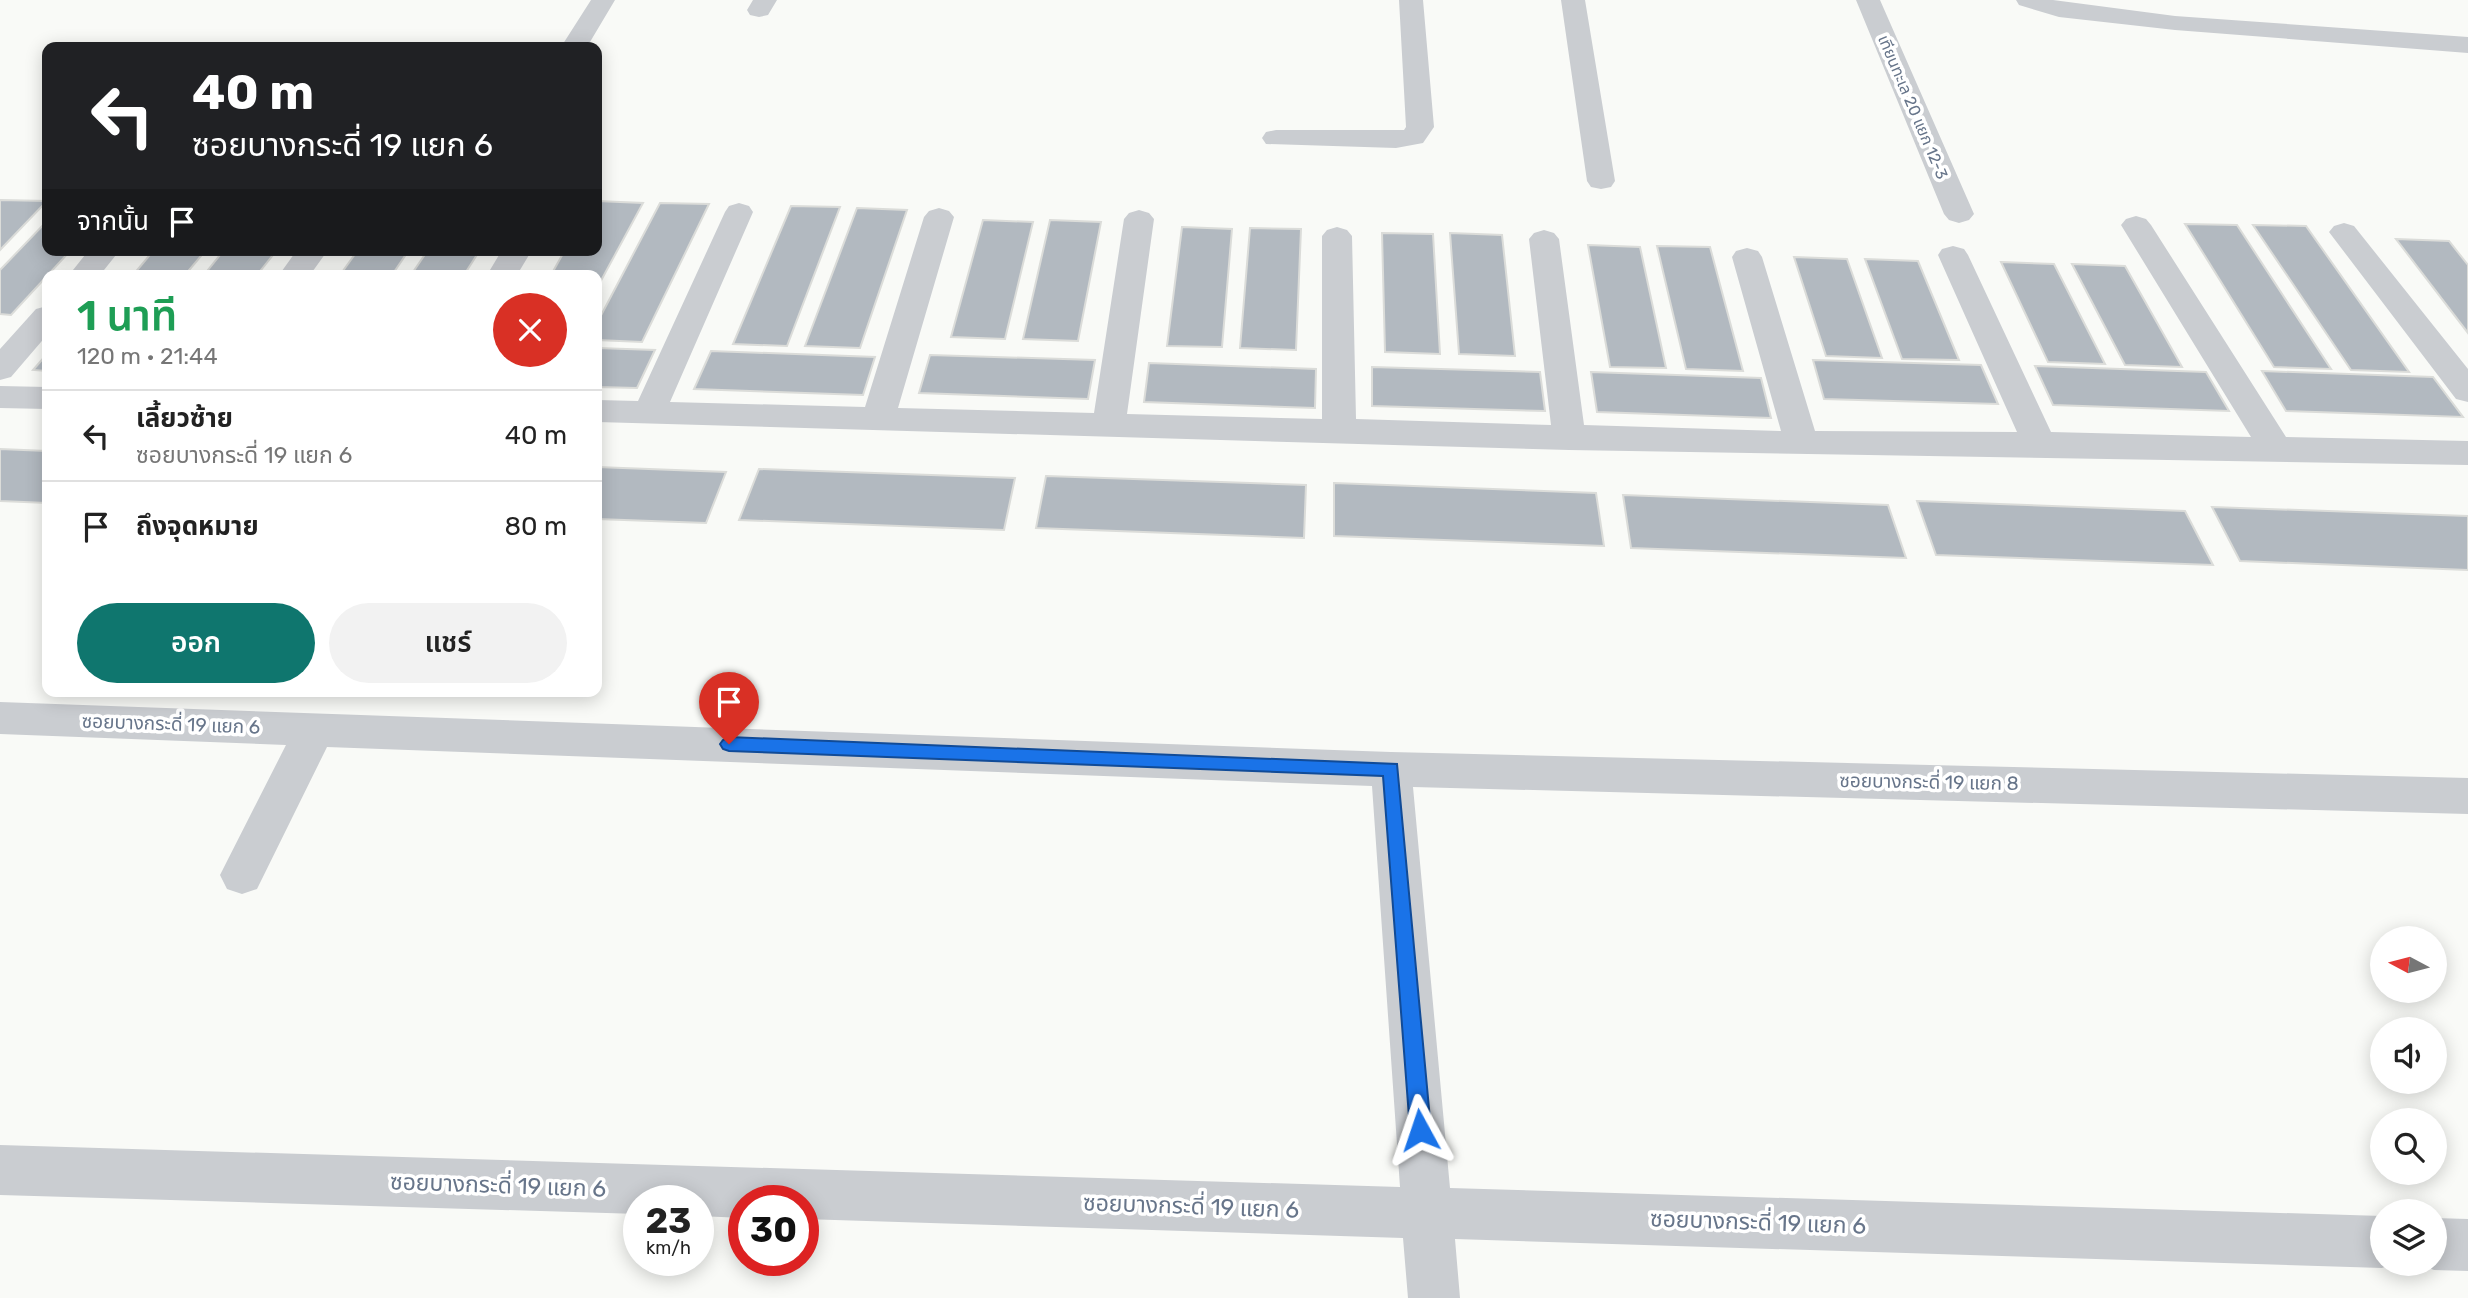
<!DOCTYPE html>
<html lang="th">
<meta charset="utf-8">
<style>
:root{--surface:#fff;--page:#f2f2f2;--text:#222;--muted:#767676;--line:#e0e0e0;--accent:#0f766e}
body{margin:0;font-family:Rubik,"Noto Sans Thai",sans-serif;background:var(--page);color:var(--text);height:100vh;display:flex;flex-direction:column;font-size:26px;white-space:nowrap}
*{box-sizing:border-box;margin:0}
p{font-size:23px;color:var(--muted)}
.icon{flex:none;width:38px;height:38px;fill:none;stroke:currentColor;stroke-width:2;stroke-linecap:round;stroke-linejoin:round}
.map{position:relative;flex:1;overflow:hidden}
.panel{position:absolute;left:42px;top:270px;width:560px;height:427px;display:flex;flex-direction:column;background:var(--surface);border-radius:14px;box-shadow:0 4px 18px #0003}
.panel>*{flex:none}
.top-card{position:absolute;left:42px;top:42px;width:560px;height:214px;border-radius:14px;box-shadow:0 4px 18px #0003;background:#202124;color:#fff;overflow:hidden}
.needle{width:46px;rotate:277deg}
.tools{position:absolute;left:2370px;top:926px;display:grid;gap:14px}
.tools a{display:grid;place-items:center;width:77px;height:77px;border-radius:50%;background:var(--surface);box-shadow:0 4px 18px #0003;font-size:35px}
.speed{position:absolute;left:623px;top:1185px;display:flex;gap:14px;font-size:35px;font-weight:700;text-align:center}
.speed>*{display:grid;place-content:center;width:91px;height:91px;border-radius:50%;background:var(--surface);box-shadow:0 4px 18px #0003;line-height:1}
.speed small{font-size:18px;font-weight:400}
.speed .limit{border:10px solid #d22;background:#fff;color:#111}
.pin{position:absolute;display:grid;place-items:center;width:60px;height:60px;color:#fff;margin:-72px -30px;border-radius:50% 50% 50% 0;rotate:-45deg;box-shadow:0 0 7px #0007}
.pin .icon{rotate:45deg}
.me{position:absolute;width:77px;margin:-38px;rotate:355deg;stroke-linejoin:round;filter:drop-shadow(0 0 5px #0008)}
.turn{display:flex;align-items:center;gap:24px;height:147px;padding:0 35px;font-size:32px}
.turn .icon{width:91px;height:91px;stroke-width:2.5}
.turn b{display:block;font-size:49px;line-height:60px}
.then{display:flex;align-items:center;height:66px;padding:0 35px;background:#0003;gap:14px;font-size:26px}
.round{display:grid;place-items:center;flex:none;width:74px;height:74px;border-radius:37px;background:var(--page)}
.head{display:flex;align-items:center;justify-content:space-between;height:119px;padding:0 35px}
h1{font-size:42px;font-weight:600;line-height:52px;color:#1e9e55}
.cta{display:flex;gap:14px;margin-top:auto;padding:14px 35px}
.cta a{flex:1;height:80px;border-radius:42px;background:var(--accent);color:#fff;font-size:28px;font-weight:600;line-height:80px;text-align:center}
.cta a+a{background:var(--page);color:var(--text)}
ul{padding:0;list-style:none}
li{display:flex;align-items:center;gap:21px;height:91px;padding:0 35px;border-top:2px solid var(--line)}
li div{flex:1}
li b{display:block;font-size:26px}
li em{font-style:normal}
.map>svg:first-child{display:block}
.building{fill:#b2b9c0;stroke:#dbdcd9;stroke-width:2}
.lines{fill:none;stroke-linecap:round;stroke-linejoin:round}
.street{fill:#cacdd1;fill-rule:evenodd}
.route{fill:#1a73e8;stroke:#114b97;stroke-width:2}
.labels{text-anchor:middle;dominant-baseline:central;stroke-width:7;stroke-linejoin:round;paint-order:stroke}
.far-street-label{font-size:16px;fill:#67758a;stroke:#fff}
.street-label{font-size:19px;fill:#67758a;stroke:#fff}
.near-street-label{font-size:23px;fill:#67758a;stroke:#fff}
</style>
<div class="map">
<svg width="2468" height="1298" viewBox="0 0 2468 1298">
<rect width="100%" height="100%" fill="#f9faf7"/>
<path class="building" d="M 0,200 L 47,201 L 0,250 Z
M 597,201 L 643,203 L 597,288 L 597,275 L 551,275 L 565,250 L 597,250 Z
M 660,203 L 709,204 L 642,342 L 597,340 L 597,323 Z
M 791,206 L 840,207 L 787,346 L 733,344 Z
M 857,208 L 907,210 L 860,348 L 805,346 Z
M 983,220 L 1033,222 L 1005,339 L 951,337 Z
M 1050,220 L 1101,222 L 1078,341 L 1023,339 Z
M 47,221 L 47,250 L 71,250 L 11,315 L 0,314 L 0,270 Z
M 2185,224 L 2237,225 L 2331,369 L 2274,367 Z
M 2253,225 L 2306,226 L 2409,372 L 2351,370 Z
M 1182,227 L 1232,229 L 1222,347 L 1167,346 Z
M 1250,228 L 1301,229 L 1296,350 L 1240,348 Z
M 1382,233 L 1433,234 L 1440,354 L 1385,352 Z
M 1450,233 L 1502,235 L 1515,356 L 1459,354 Z
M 2396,239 L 2449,241 L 2468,265 L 2468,333 Z
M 1588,245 L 1640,247 L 1666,368 L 1610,367 Z
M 1657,246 L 1710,247 L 1743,371 L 1686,369 Z
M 154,250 L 206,250 L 185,275 L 133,275 Z
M 224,250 L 277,250 L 257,275 L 204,275 Z
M 358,250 L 409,250 L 392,275 L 340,275 Z
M 428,250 L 480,250 L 464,275 L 411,275 Z
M 1794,257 L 1847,259 L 1882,358 L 1826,356 Z
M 1865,259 L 1918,261 L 1959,360 L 1902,359 Z
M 2001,262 L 2054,264 L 2105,364 L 2048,362 Z
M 2072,264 L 2125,266 L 2182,367 L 2125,365 Z
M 597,348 L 655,350 L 637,388 L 597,387 Z
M 711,351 L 875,357 L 863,395 L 694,389 Z
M 47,354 L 47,371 L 33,370 Z
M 930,355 L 1095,360 L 1088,399 L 919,393 Z
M 1813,360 L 1981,365 L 1998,404 L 1824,399 Z
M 1149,363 L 1316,369 L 1315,408 L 1144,402 Z
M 2035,366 L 2206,372 L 2229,411 L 2053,405 Z
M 1372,367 L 1540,372 L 1545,411 L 1372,406 Z
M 2262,371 L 2433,377 L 2463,417 L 2286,411 Z
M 1591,372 L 1761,378 L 1771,418 L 1597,412 Z
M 0,449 L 47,451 L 47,503 L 0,501 Z
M 597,467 L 726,472 L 706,523 L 597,519 Z
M 759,469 L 1015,478 L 1004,530 L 739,520 Z
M 1046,476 L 1306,485 L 1304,538 L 1036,528 Z
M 1334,483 L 1596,493 L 1604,546 L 1334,536 Z
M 1623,495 L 1888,505 L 1906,558 L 1631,548 Z
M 1917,501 L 2185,511 L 2213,565 L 1936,555 Z
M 2212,507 L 2468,516 L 2468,570 L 2240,561 Z"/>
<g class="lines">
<path class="street" d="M 591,0 L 615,0 L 587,47 L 561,47 Z
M 753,0 L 777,0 L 768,15 L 759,17 L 750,15 L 747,10 Z
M 1399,0 L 1423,0 L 1434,127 L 1423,143 L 1396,148 L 1266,144 L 1262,138 L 1266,132 L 1276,130 L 1404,130 L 1406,127 Z
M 1561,0 L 1585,0 L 1615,181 L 1611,187 L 1601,189 L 1591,187 L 1587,181 Z
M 1856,0 L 1880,0 L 1974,214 L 1969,220 L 1959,223 L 1949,220 L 1944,214 Z
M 2016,0 L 2053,0 L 2175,16 L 2468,37 L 2468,53 L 2175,30 L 2059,17 L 2019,5 Z
M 739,203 L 749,206 L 753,212 L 670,402 L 865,407 L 924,217 L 929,211 L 939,208 L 949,211 L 954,217 L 898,408 L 1094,413 L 1124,219 L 1129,213 L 1139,210 L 1149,213 L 1154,219 L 1127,414 L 1322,419 L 1322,236 L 1327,230 L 1337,227 L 1347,230 L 1352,236 L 1356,419 L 1551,425 L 1529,239 L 1534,233 L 1544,230 L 1554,233 L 1559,239 L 1584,425 L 1781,431 L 1732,257 L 1736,251 L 1747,248 L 1758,251 L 1762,257 L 1815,431 L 2017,432 L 1938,255 L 1942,249 L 1953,246 L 1964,249 L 1968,255 L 2051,432 L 2251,437 L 2121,225 L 2126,219 L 2136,216 L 2146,219 L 2151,225 L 2286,437 L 2468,441 L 2468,465 L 1569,450 L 597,422 L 597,400 L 638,401 L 725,212 L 729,206 Z
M 2344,223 L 2354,226 L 2468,369 L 2468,402 L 2456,399 L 2329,232 L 2334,226 Z
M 89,250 L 120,250 L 100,275 L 69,275 Z
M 297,250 L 328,250 L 310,275 L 279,275 Z
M 502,250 L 532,250 L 517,275 L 487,275 Z
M 47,306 L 47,335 L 11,377 L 0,380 L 0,349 L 36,309 Z
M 0,386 L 47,387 L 47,409 L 0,408 Z
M 0,702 L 1391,752 L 2468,778 L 2468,814 L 1413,787 L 1450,1188 L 2382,1216 L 2382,1264 L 2392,1264 L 2382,1268 L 1455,1239 L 1460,1298 L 1408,1298 L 1403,1238 L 803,1219 L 803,1200 L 744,1200 L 744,1218 L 698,1216 L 698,1200 L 639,1200 L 639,1214 L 0,1195 L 0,1145 L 1400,1187 L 1372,786 L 327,747 L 257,889 L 242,894 L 227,889 L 220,875 L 286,745 L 0,734 Z
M 2434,1218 L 2468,1219 L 2468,1271 L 2434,1270 L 2419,1264 L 2434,1264 Z"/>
</g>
<path class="route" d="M 729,737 L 1397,764 L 1431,1130 L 1428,1137 L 1420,1140 L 1413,1137 L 1410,1130 L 1383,776 L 729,751 L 723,749 L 720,744 L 723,740 Z"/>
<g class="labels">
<g class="far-street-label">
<text transform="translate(1913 107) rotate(67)">เทียนทะเล 20 แยก 12-3</text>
</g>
<g class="street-label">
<text transform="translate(171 724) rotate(2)">ซอยบางกระดี่ 19 แยก 6</text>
<text transform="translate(1929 782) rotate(1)">ซอยบางกระดี่ 19 แยก 8</text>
</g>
<g class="near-street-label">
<text transform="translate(498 1185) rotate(2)">ซอยบางกระดี่ 19 แยก 6</text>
<text transform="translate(1191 1206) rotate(2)">ซอยบางกระดี่ 19 แยก 6</text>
<text transform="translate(1758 1222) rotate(2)">ซอยบางกระดี่ 19 แยก 6</text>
</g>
</g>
</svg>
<div class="tools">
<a><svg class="needle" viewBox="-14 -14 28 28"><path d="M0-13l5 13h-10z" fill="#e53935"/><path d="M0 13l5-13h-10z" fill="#767676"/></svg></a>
<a><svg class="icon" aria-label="sound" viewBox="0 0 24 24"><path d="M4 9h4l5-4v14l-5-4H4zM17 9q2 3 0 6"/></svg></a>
<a><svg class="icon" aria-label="search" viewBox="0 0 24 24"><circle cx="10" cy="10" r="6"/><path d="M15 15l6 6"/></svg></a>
<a><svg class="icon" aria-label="layers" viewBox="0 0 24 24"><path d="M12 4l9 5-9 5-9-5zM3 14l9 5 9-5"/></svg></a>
</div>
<div class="speed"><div>23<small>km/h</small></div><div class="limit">30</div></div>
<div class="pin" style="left:729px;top:744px;background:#d93025"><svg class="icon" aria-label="arrive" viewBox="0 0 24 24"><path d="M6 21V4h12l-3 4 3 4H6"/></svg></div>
<svg class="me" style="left:1420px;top:1130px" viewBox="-20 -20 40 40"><path d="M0-17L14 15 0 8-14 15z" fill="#1a73e8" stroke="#fff" stroke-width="4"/></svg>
<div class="top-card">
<div class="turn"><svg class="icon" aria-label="left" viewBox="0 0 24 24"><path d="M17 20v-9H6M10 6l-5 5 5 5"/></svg><div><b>40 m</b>ซอยบางกระดี่ 19 แยก 6</div></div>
<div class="then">จากนั้น<svg class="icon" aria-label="arrive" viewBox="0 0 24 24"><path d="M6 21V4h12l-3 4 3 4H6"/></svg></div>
</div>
<section class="panel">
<div class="head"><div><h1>1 นาที</h1><p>120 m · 21:44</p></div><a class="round" style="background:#d93025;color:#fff"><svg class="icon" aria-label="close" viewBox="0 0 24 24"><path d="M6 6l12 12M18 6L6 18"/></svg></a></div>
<ul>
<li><svg class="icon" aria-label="left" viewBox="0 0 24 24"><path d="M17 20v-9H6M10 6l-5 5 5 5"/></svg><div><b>เลี้ยวซ้าย</b><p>ซอยบางกระดี่ 19 แยก 6</p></div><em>40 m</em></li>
<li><svg class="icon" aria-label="arrive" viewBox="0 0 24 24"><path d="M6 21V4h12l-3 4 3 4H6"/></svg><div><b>ถึงจุดหมาย</b></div><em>80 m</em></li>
</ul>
<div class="cta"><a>ออก</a><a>แชร์</a></div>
</section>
</div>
